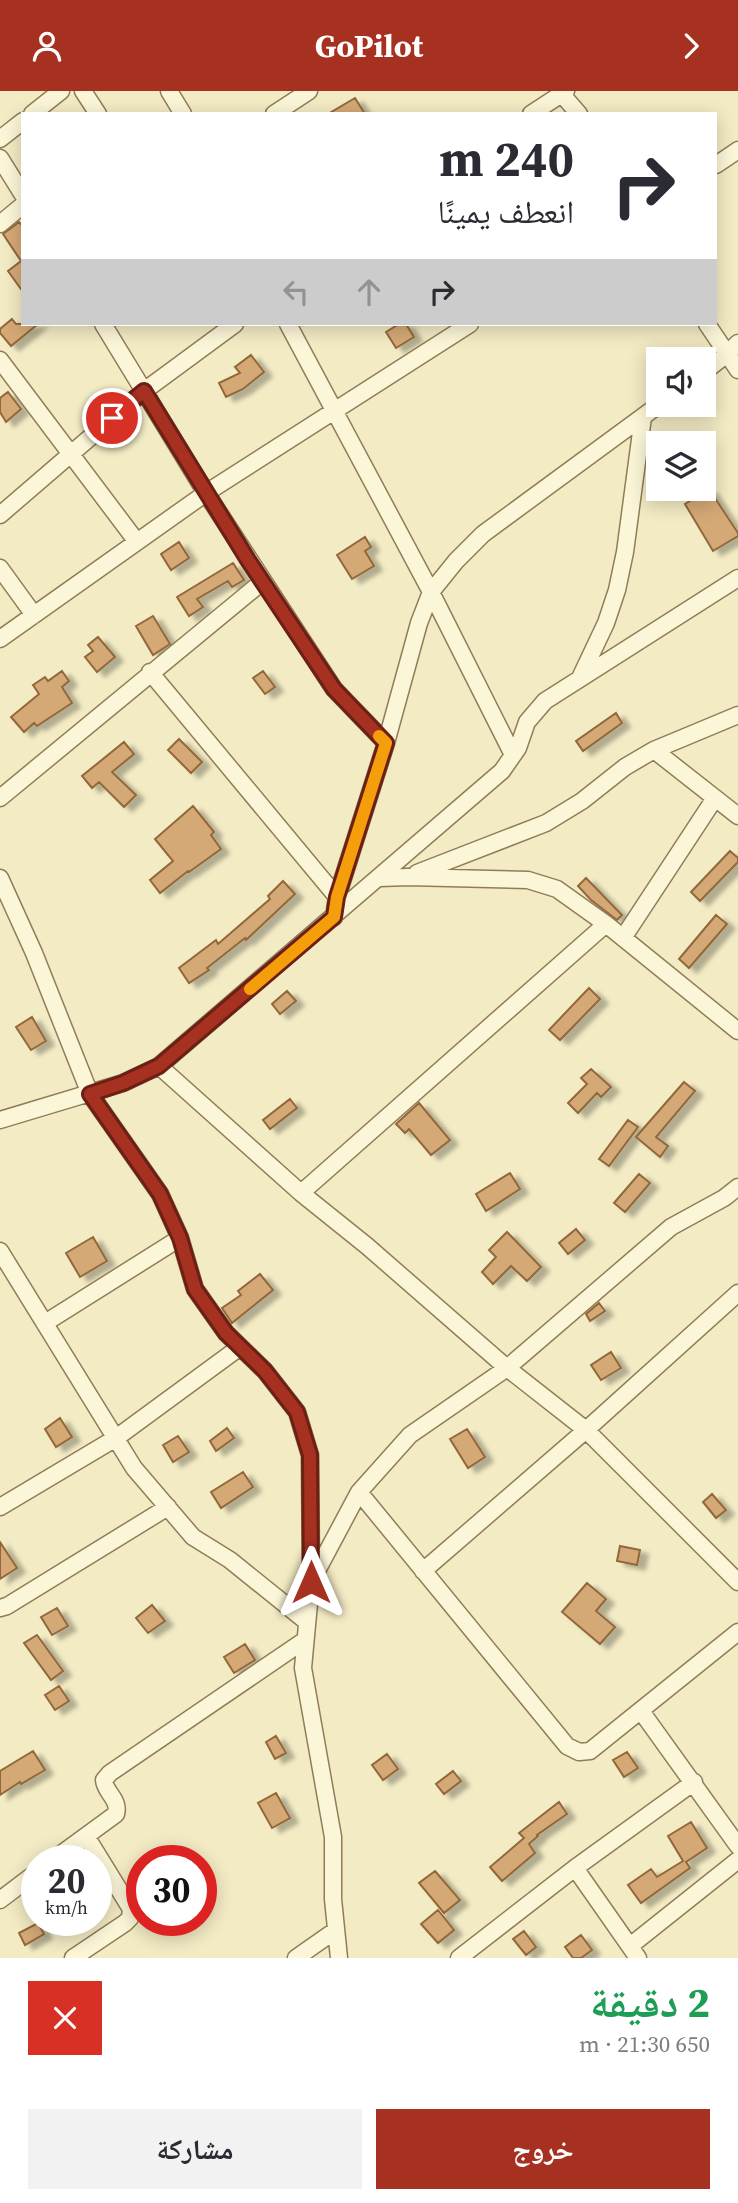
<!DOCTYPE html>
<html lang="ar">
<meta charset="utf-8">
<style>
:root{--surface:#fff;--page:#f2f2f3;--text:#2b2b33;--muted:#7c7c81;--accent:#a63121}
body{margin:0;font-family:"Source Serif 4","Noto Naskh Arabic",serif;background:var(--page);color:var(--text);direction:rtl;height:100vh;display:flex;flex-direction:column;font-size:26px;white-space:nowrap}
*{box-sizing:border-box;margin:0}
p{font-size:23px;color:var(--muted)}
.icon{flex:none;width:38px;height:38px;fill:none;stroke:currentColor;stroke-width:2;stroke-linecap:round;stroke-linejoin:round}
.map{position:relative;height:1867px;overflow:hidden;direction:ltr}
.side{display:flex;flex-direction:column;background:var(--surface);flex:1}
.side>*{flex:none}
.hud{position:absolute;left:21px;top:21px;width:696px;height:214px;border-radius:0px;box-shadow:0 4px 18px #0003;direction:rtl;background:#fff;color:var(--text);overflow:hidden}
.fabs{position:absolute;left:646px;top:256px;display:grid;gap:14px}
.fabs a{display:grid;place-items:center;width:70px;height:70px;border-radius:0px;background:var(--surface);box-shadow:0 4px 18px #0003;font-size:35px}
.speed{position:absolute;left:21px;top:1754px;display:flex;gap:14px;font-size:35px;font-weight:700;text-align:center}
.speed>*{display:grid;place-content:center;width:91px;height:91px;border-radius:50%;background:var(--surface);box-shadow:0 4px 18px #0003;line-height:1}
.speed small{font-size:18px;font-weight:400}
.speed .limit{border:10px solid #d22;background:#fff;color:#111}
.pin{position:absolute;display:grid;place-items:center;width:60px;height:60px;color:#fff;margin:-30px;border:4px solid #fff;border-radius:50%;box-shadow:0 2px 7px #0007}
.me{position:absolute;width:77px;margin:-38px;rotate:0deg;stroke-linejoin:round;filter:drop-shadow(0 0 5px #0008)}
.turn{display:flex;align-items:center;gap:24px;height:147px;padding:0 28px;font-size:32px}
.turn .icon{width:91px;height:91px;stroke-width:2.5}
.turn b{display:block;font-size:49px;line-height:60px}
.lanes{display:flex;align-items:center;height:66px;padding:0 28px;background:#0003;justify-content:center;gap:35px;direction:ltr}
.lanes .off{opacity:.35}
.round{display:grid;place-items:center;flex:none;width:74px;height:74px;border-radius:0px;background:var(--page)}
.head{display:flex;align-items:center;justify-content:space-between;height:119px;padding:0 28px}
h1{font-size:42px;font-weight:700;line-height:52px;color:#1e9e55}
.primary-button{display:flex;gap:14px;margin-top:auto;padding:14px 28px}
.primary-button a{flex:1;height:80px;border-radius:0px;background:var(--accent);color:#fff;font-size:28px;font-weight:700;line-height:80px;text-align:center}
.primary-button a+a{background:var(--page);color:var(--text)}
header{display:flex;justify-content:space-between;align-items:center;height:91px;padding:0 28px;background:var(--accent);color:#fff;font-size:32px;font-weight:700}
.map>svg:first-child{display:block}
.building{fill:#d5a976;stroke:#92683b;stroke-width:2;filter:url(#shadow)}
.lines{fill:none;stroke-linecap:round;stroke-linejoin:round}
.minor-casing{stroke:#907d58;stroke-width:19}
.minor{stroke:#fcf6d8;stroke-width:16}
.route-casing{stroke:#6c2015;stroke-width:18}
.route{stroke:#a63121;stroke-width:12}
.slow{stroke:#f59e0b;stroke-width:12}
</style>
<header><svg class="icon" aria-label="forward" viewBox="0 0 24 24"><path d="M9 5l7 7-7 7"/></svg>GoPilot<svg class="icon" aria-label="person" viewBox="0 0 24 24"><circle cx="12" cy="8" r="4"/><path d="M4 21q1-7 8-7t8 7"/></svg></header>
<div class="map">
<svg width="738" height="1867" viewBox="0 0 738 1867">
<defs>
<filter id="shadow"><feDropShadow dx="8" dy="4.5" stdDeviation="2" flood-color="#0004"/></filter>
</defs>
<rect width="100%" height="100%" fill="#f3ebc4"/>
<path class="building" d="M 355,7 L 365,23 L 328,23 Z
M 19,131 L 23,136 L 23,201 L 8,180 L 21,170 L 3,143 Z
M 12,228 L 16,233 L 38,233 L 11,255 L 0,242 L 0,238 Z
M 399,233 L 406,233 L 414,246 L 396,257 L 386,241 Z
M 251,264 L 264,281 L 243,298 L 226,306 L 219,292 L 240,282 L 235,276 Z
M 8,301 L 21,318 L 6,331 L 0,321 L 0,307 Z
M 709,398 L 738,442 L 738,445 L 713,460 L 685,413 Z
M 365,446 L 371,456 L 365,460 L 374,475 L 352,488 L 337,464 Z
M 179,451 L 189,467 L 171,479 L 161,463 Z
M 233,472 L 244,489 L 232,496 L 228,490 L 197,508 L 203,516 L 189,525 L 177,506 Z
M 153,525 L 170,553 L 153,564 L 136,535 Z
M 98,546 L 115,566 L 97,581 L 85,566 L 93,560 L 88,554 Z
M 62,580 L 69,590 L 62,596 L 72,612 L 37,635 L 34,632 L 24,641 L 11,626 L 39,603 L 33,594 L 45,586 L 48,590 Z
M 263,580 L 275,596 L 265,603 L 253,587 Z
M 616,622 L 622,632 L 583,660 L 576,650 Z
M 179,648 L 202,671 L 191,682 L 168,659 Z
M 124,651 L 134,663 L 112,681 L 136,704 L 124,716 L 99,691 L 92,697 L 82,685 Z
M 193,715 L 214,741 L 211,744 L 221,758 L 189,781 L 188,780 L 160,802 L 150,789 L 173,770 L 155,748 Z
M 730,760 L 738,767 L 738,771 L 700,810 L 691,801 Z
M 586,787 L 622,824 L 617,829 L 591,809 L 578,795 Z
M 283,790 L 295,803 L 246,849 L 245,847 L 207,877 L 209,879 L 189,892 L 179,877 L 216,849 L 218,853 L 270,808 L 268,805 Z
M 716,824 L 727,833 L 689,877 L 679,868 Z
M 589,897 L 600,908 L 560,949 L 549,939 Z
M 287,900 L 296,910 L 280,923 L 272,913 Z
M 32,926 L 46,950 L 31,959 L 16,936 Z
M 591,978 L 611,996 L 601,1006 L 597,1002 L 578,1022 L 568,1012 L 587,993 L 581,987 Z
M 684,991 L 695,1000 L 656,1046 L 668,1055 L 660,1066 L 636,1046 Z
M 290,1008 L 297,1017 L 270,1038 L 263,1029 Z
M 419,1012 L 450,1049 L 431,1064 L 409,1038 L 405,1042 L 396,1033 Z
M 628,1029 L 638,1036 L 609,1075 L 599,1068 Z
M 510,1082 L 520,1098 L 486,1120 L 476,1103 Z
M 639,1083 L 650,1092 L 625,1121 L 614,1112 Z
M 576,1138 L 585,1149 L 568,1163 L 559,1152 Z
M 507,1141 L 541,1176 L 527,1190 L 511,1175 L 493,1193 L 482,1181 L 496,1166 L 489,1159 Z
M 93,1146 L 107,1170 L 80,1186 L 66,1162 Z
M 260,1183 L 273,1199 L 232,1232 L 222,1217 L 241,1204 L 238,1200 Z
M 599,1212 L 605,1220 L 590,1230 L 586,1223 Z
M 611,1261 L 621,1277 L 601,1289 L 591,1274 Z
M 60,1327 L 72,1346 L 56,1356 L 45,1338 Z
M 227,1337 L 234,1347 L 216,1360 L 210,1350 Z
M 467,1338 L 485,1366 L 468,1377 L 450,1348 Z
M 178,1345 L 189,1361 L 173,1371 L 163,1354 Z
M 243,1381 L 253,1396 L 221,1417 L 211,1401 Z
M 712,1403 L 726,1419 L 716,1427 L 703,1411 Z
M 0,1451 L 17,1477 L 0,1488 Z
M 620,1455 L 640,1459 L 637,1474 L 617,1470 Z
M 587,1492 L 606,1508 L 596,1520 L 615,1536 L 600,1553 L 562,1521 Z
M 152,1514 L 165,1530 L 148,1542 L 136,1527 Z
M 57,1517 L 68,1535 L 52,1544 L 41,1526 Z
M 37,1544 L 63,1580 L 51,1589 L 24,1552 Z
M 245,1553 L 255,1569 L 234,1582 L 224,1566 Z
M 59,1595 L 69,1610 L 55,1619 L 45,1604 Z
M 276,1645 L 286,1662 L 275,1668 L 266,1651 Z
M 33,1660 L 45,1679 L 21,1693 L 20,1691 L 0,1704 L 0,1680 Z
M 627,1661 L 638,1677 L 624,1686 L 613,1669 Z
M 387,1663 L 398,1678 L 383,1689 L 372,1674 Z
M 453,1680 L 461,1690 L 444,1703 L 436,1693 Z
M 276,1702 L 290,1727 L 272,1737 L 258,1712 Z
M 559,1711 L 567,1723 L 537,1744 L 538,1745 L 529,1753 L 535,1762 L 502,1790 L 490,1776 L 524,1747 L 519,1742 Z
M 691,1731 L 707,1757 L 686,1771 L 690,1777 L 641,1812 L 628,1794 L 651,1778 L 657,1786 L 683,1770 L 668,1745 Z
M 435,1780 L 460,1809 L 444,1822 L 419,1792 Z
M 438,1819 L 454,1839 L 438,1852 L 421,1833 Z
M 38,1832 L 44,1843 L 25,1854 L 19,1842 Z
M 524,1840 L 536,1856 L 526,1864 L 513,1848 Z
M 581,1844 L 592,1859 L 581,1867 L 573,1867 L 565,1856 Z"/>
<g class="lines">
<defs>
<path id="minor" d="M 83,0 L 98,23
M 169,0 L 183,23
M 559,0 L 579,23
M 32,23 L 61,0
M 274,23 L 309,0
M 531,23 L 566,0
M 0,48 L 23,30
M 0,67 L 23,104
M 716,74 L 738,59
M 0,133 L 23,114
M 103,233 L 206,402 L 334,598 L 386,652
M 288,233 L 431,501 L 513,664
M 707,233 L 738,279
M 0,269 L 137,451
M 704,281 L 727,263 L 738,252
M 0,424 L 144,300 L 235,233
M 0,477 L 34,524
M 0,548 L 206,402 L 470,233
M 150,581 L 337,806
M 580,587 L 606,532 L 617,499 L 625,461 L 643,326
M 654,659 L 738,725
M 0,707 L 262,491
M 417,782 L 546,732 L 582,710 L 625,676 L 654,659 L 738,624
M 0,787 L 34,862 L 90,1003 L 160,1103 L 180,1147 L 195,1198 L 226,1242 L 265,1280 L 297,1321 L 310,1364 L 311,1490
M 380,787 L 408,786 L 528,789 L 557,798 L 606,833 L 738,940
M 334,826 L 337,806 L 386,652 L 419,532 L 431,501 L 456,470 L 483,443 L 660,313
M 623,847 L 715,707
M 159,975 L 301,1102 L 367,1155 L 507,1277 L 586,1339 L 738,1491
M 0,1029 L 123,992 L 159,975 L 502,680 L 518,657 L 527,631 L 545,610 L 738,487
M 301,1102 L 606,833
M 0,1160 L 134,1377 L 193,1446 L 230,1469 L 307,1531
M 45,1232 L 180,1147
M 359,1401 L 567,1655 L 579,1661 L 590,1660 L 738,1541
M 0,1416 L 116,1347 L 240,1256
M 423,1480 L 586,1339 L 738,1202
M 0,1517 L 7,1515 L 168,1416
M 641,1620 L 738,1755
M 53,1769 L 116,1723 C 120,1708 105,1702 104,1689 L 110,1682 L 305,1549
M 575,1777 L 638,1867
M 0,1809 L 37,1781
M 630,1855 L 738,1769
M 73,1867 L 125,1832 L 130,1827 L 131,1818 L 86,1745
M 296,1867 L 336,1839
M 339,1867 L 333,1808 L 333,1746 L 303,1577 L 311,1491 L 359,1401 L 410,1344 L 507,1277 L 671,1136 L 724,1107 L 738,1096
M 459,1867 L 575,1777 L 694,1691"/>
</defs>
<use href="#minor" class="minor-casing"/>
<use href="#minor" class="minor"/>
</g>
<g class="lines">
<defs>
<path id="route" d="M 112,327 L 144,300 L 248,469 L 334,598 L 386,652 L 337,806 L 334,826 L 159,975 L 123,992 L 90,1003 L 160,1103 L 180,1147 L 195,1198 L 226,1242 L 265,1280 L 297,1321 L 310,1364 L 311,1491"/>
</defs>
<use href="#route" class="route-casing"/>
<use href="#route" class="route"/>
<path class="slow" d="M 250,898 L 334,826 L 337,806 L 386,652 L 379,645"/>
</g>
</svg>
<div class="fabs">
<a><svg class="icon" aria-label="sound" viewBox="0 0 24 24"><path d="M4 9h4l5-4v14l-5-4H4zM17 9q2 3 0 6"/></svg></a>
<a><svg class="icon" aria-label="layers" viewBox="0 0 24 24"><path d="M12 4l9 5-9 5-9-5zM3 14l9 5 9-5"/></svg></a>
</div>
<div class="speed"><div>20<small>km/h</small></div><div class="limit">30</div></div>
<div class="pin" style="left:112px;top:327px;background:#d93025"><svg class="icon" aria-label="arrive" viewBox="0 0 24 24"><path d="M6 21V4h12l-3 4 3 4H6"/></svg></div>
<svg class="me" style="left:311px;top:1491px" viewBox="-20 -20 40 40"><path d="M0-17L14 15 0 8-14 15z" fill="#a63121" stroke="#fff" stroke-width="4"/></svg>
<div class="hud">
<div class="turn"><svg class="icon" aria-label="right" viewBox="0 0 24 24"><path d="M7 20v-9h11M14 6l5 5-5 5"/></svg><div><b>240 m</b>انعطف يمينًا</div></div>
<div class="lanes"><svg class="icon off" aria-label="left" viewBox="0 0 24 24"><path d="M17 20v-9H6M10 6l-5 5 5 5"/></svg><svg class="icon off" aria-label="ahead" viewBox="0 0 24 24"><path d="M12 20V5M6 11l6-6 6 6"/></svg><svg class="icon" aria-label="right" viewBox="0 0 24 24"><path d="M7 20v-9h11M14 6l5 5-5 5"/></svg></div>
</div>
</div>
<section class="side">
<div class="head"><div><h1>2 دقيقة</h1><p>650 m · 21:30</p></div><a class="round" style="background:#d93025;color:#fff"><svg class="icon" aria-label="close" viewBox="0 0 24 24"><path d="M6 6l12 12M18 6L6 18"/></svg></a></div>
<div class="primary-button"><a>خروج</a><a>مشاركة</a></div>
</section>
